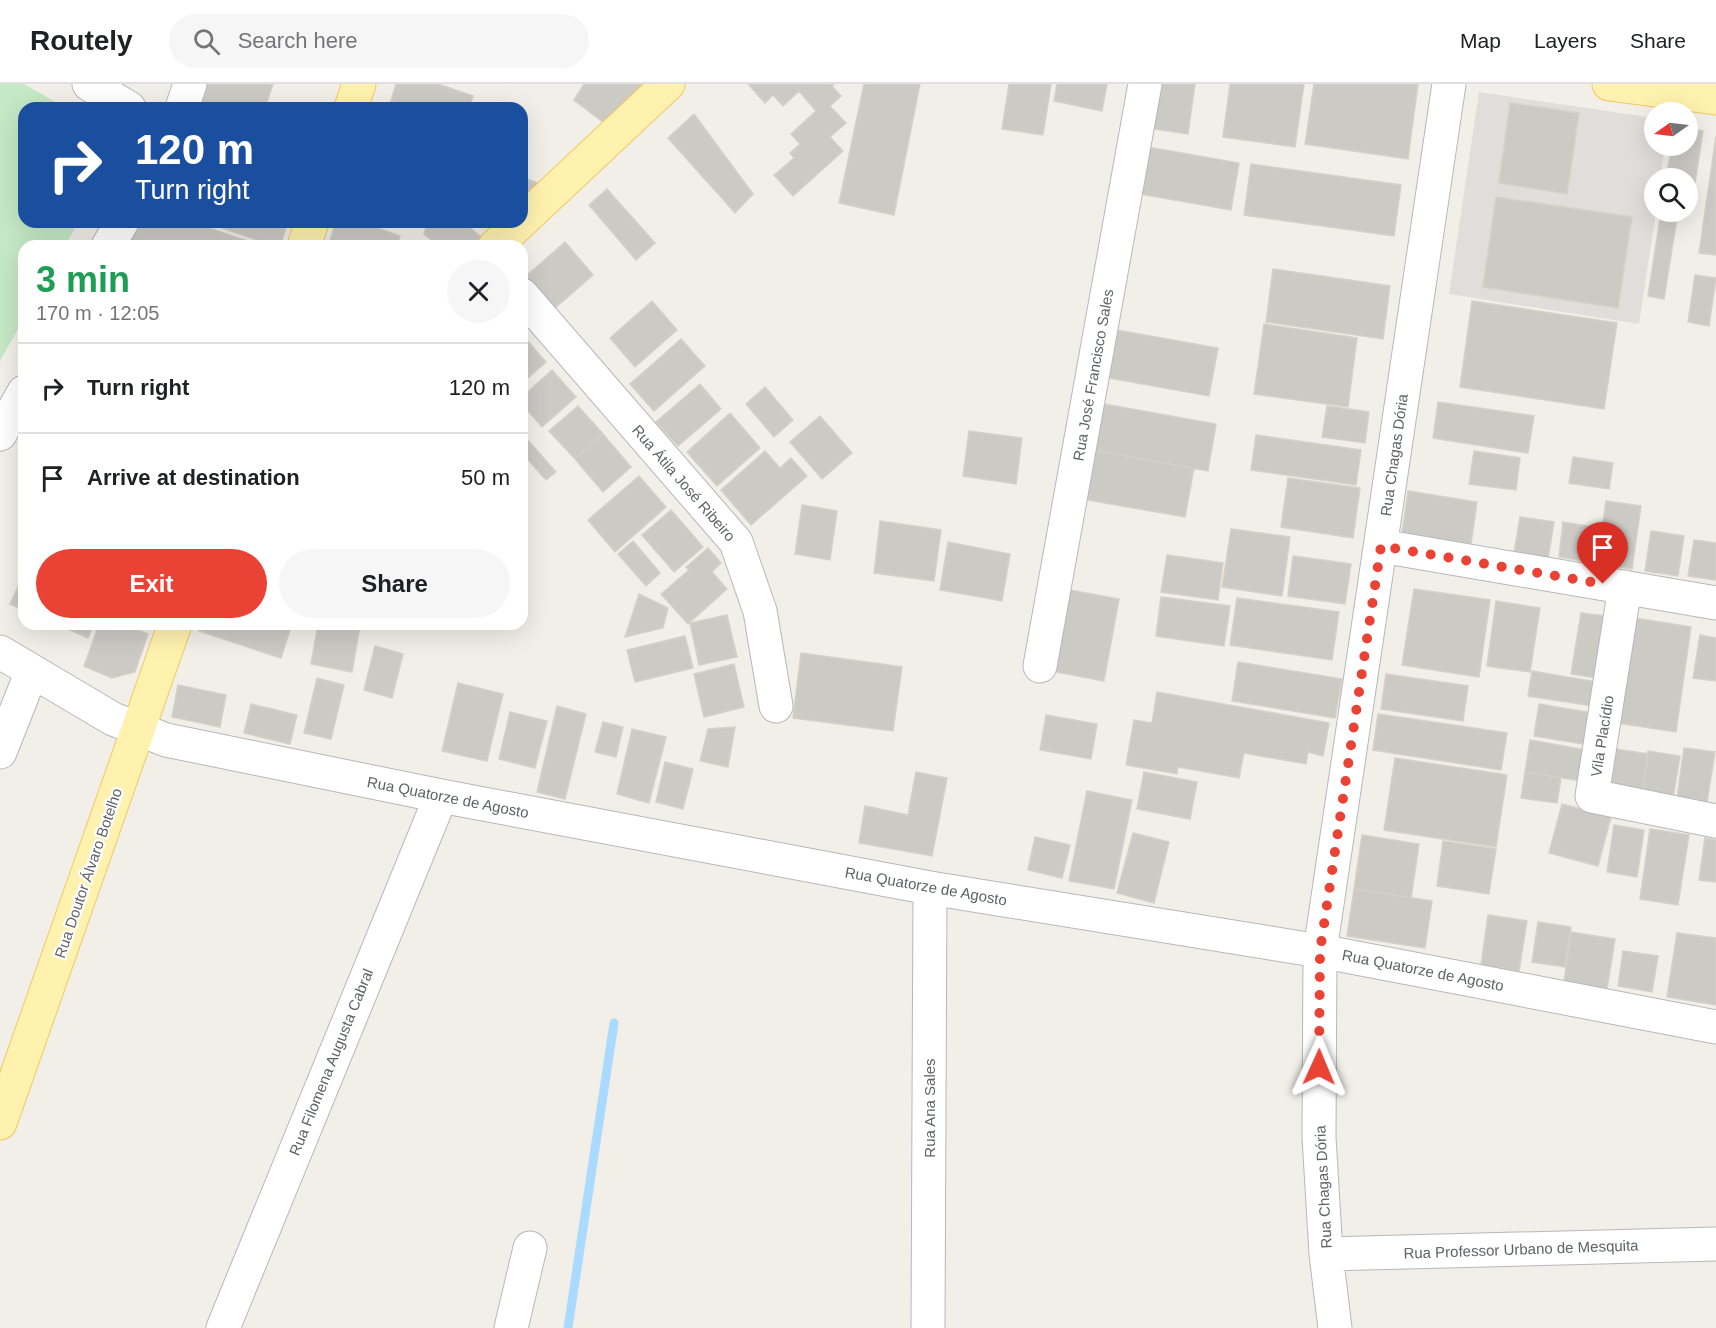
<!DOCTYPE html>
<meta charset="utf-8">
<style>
:root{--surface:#fff;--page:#f6f6f6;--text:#202124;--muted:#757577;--line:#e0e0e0;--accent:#ea4335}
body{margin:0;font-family:Arial,sans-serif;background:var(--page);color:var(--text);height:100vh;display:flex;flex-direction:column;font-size:22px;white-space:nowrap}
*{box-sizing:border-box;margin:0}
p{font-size:20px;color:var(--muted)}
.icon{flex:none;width:33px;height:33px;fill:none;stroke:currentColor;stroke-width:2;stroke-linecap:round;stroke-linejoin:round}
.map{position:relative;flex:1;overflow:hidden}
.side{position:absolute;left:18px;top:156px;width:510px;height:390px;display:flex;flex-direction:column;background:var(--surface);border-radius:18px;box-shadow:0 6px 24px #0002}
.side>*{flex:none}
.banner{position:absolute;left:18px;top:18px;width:510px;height:126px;border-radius:18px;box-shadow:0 6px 24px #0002;background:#1a4fa0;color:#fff;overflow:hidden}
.needle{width:39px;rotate:256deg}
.buttons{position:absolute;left:1644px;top:18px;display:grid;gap:12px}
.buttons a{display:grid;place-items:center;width:54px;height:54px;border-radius:50%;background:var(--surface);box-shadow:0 6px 24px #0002;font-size:30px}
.pin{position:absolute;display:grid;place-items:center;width:51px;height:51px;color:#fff;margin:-62px -26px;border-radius:50% 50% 50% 0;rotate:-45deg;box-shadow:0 0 6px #0007}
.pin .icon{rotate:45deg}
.me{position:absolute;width:66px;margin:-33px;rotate:1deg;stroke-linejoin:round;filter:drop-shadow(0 0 4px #0008)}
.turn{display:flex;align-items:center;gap:21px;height:126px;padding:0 18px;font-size:27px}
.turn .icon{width:78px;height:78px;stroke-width:2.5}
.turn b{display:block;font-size:42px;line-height:51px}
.round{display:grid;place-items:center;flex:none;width:63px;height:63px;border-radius:32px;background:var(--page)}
.head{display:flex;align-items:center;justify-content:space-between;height:102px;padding:0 18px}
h1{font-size:36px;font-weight:800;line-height:45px;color:#1e9e55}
.button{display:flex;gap:12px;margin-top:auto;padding:12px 18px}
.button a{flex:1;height:69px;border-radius:36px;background:var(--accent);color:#fff;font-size:24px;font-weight:800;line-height:69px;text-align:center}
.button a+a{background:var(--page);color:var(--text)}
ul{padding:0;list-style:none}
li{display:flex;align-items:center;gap:18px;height:90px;padding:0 18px;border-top:2px solid var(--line)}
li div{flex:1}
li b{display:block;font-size:22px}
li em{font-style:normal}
header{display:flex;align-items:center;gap:36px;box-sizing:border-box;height:84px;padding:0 30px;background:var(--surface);border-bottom:2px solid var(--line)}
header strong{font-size:28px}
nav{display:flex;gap:33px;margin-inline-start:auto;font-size:21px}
.search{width:420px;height:54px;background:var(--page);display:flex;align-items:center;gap:15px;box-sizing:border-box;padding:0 21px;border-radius:33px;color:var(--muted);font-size:22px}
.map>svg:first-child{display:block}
.industrial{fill:#e0deda}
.green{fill:#c5e8c5}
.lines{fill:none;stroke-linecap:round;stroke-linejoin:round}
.stream{stroke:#aadaff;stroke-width:9}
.building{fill:#cccac5;stroke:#d6d1c6;stroke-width:1.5}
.minor-casing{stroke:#b5b8bc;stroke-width:35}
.major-casing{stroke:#f2c960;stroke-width:35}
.minor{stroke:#fff;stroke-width:33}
.major{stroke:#fff2af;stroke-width:33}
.route{stroke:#ea4335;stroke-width:10;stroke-dasharray:0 18}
.labels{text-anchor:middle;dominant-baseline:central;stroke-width:4.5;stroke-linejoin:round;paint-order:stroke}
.street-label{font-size:15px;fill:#5f6368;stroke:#fff}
</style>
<header>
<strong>Routely</strong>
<div class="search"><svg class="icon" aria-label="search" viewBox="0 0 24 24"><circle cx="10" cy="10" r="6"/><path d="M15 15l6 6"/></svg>Search here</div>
<nav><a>Map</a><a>Layers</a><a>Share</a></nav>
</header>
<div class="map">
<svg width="1716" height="1244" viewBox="0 0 1716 1244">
<rect width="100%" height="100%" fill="#f1efe8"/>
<path class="industrial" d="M 1479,8 L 1654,34 L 1654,62 L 1665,62 L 1660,94 L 1654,94 L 1656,128 L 1639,240 L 1449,210 Z"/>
<path class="green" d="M 0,0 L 24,0 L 66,24 L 24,24 L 24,138 L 78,138 L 65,162 L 24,162 L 24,234 L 0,277 Z"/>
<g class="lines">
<path class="stream" d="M 568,1244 L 614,939"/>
</g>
<path class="building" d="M 206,0 L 273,0 L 265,24 L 209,24 L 200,21 Z
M 396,0 L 438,0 L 473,12 L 469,24 L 401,24 L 390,20 Z
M 584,0 L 652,0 L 607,41 L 574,16 Z
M 748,0 L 834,0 L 832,2 L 841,12 L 830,22 L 846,39 L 830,53 L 843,67 L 793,112 L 774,91 L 794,74 L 790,69 L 800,60 L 791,50 L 816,27 L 799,7 L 783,22 L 773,11 L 765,19 Z
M 864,0 L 920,0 L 894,131 L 839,119 Z
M 1009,0 L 1051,0 L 1043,51 L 1002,45 Z
M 1057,0 L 1107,0 L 1102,27 L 1054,17 Z
M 1147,0 L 1195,0 L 1188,50 L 1141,43 Z
M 1230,0 L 1304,0 L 1295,63 L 1223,53 Z
M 1314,0 L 1418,0 L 1408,75 L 1305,60 Z
M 1510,19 L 1579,29 L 1567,110 L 1499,99 Z
M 694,30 L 753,110 L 735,129 L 668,54 Z
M 1688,45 L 1703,47 L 1695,99 L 1688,98 L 1688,94 L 1666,94 L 1672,62 L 1688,62 Z
M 1716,52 L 1716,171 L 1699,169 Z
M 1142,62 L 1239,79 L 1231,126 L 1134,109 Z
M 1251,80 L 1401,101 L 1394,152 L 1244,131 Z
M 522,93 L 540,100 L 522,113 Z
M 607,105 L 655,159 L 636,176 L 589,121 Z
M 1496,113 L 1632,133 L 1618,224 L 1483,203 Z
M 1661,128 L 1678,128 L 1664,215 L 1648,212 Z
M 136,138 L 191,138 L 263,162 L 128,162 Z
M 221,138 L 288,138 L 280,162 L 274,162 L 219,143 Z
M 336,138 L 361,138 L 400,152 L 397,162 L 328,162 Z
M 428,138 L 463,138 L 481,153 L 469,162 L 438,162 L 424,150 Z
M 565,158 L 593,191 L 553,226 L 525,193 Z
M 1273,185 L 1390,202 L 1383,255 L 1266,238 Z
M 1695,191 L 1716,194 L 1709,242 L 1688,238 Z
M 652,217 L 677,246 L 635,283 L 610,254 Z
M 1472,217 L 1617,239 L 1604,325 L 1460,303 Z
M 1264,240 L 1357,254 L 1348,323 L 1254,310 Z
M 1111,245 L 1218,264 L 1209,312 L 1103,293 Z
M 525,254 L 546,278 L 522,299 L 522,257 Z
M 681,255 L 705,282 L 654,327 L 630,300 Z
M 552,286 L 576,313 L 542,343 L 522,320 L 522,313 Z
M 700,300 L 721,325 L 678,362 L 656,338 Z
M 765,303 L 793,336 L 774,353 L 746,320 Z
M 1093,318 L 1216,340 L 1208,387 L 1085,365 Z
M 1438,318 L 1534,332 L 1528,369 L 1433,354 Z
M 578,322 L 603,350 L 575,375 L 549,347 Z
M 1327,322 L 1369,328 L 1365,359 L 1322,353 Z
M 730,329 L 760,364 L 717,402 L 687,368 Z
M 820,332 L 852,369 L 822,395 L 790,358 Z
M 969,347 L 1022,354 L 1016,400 L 963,392 Z
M 603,350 L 631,383 L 603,408 L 575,375 Z
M 1256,351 L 1361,366 L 1356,401 L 1251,386 Z
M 526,354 L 556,388 L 546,396 L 522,369 L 522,357 Z
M 1085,365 L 1194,384 L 1185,433 L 1076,414 Z
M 765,367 L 780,384 L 791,374 L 807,392 L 751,441 L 721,406 Z
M 1474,367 L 1520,374 L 1516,406 L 1469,400 Z
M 1573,373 L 1613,379 L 1609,405 L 1569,399 Z
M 639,392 L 666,423 L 615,468 L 588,436 Z
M 1288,394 L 1360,404 L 1353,454 L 1281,443 Z
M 1408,407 L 1477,418 L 1471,460 L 1402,450 Z
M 1606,417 L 1641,422 L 1632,485 L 1597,480 Z
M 802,421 L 837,427 L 830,476 L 795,470 Z
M 671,426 L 703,463 L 674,488 L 642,451 Z
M 1520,433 L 1554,438 L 1548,475 L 1514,469 Z
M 880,437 L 941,446 L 934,497 L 874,489 Z
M 1563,438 L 1594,443 L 1589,478 L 1559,473 Z
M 1231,445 L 1290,453 L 1282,512 L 1222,503 Z
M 1651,447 L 1684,452 L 1678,492 L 1645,487 Z
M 1694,456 L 1716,459 L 1716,496 L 1688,492 Z
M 633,457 L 660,489 L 646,502 L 618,470 Z
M 948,458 L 1010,470 L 1002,517 L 940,506 Z
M 708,464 L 721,479 L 712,488 L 727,505 L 688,540 L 661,510 L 689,486 L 686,483 Z
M 1167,471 L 1223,479 L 1218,516 L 1161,508 Z
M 1293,472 L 1351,480 L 1345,520 L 1288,512 Z
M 24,489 L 24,526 L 10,520 Z
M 1414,505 L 1490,516 L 1479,593 L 1402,581 Z
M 1070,506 L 1119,515 L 1104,597 L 1056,588 Z
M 639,510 L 668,524 L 663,544 L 625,553 Z
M 1161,513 L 1230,522 L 1224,562 L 1156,552 Z
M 1237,514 L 1339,528 L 1332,576 L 1230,561 Z
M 1496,517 L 1540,524 L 1530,588 L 1487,582 Z
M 1581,529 L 1613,533 L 1603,595 L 1571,590 Z
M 727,531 L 737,573 L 699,581 L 690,539 Z
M 1634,534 L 1691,543 L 1676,648 L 1618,639 Z
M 56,540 L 94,540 L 88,554 Z
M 99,540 L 122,540 L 148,550 L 135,588 L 112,594 L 84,582 Z
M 201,540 L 292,540 L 281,574 L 199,547 Z
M 318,540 L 343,540 L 360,543 L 352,588 L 311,580 Z
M 1700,551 L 1716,554 L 1716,597 L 1693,594 Z
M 685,552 L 693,584 L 635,598 L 627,566 Z
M 375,562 L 403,570 L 392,614 L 364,606 Z
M 801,569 L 902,583 L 893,647 L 793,634 Z
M 1238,578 L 1342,595 L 1335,634 L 1232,617 Z
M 734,580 L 744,623 L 704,633 L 694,590 Z
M 1532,587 L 1603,599 L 1599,623 L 1528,612 Z
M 1386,590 L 1468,602 L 1463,637 L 1381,625 Z
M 317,594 L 344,601 L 331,655 L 304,649 Z
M 458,599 L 503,610 L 487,677 L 442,667 Z
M 178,601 L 226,611 L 220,643 L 172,633 Z
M 1157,608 L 1329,639 L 1323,672 L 1308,668 L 1306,680 L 1244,669 L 1239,694 L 1178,683 L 1177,690 L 1126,681 L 1134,636 L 1152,639 Z
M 251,620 L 297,631 L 290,660 L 244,649 Z
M 1539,620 L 1599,630 L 1594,662 L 1534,652 Z
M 557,622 L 586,630 L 565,715 L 537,708 Z
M 510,628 L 547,637 L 535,684 L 499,675 Z
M 1378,630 L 1507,649 L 1501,686 L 1373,666 Z
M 1046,631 L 1097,640 L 1091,675 L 1040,666 Z
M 603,638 L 623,643 L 616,673 L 595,668 Z
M 735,643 L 728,683 L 700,677 L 708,645 Z
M 632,645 L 666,653 L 649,719 L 617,710 Z
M 1530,656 L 1592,667 L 1587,698 L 1525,688 Z
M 1609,664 L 1648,670 L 1642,709 L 1603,703 Z
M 1684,664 L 1715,668 L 1707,718 L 1677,714 Z
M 1648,667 L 1680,672 L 1673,714 L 1642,709 Z
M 1395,674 L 1507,691 L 1496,763 L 1384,746 Z
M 665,678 L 693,685 L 683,725 L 656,718 Z
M 916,688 L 947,694 L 932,772 L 859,759 L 865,722 L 908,731 Z
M 1144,688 L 1197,698 L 1190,735 L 1137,725 Z
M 1525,688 L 1561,694 L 1557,719 L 1521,714 Z
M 1087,707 L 1132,716 L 1114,805 L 1069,797 Z
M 1562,720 L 1611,733 L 1598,782 L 1549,769 Z
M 1614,741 L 1644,746 L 1637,793 L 1607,788 Z
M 1650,745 L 1689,751 L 1678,821 L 1640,815 Z
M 1133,749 L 1169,758 L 1154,819 L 1117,809 Z
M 1362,751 L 1419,760 L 1411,814 L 1354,805 Z
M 1035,753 L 1070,761 L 1062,794 L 1028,786 Z
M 1705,754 L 1716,756 L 1716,798 L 1699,796 Z
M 1443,757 L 1496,765 L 1489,810 L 1437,802 Z
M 1354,805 L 1432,817 L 1425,864 L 1347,852 Z
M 1488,831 L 1527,837 L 1519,887 L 1481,881 Z
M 1538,838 L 1571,843 L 1565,883 L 1532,878 Z
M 1571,848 L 1615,855 L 1607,905 L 1564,898 Z
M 1677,849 L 1716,854 L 1716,921 L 1667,913 Z
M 1623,867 L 1658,872 L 1652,908 L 1618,902 Z"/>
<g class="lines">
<defs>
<path id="minor" d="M 89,0 L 129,24
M 182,24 L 190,0
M 108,162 L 122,138
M 522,211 L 736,458 L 760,527 L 776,622
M 0,350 L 24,308
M 1381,462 L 1716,519
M 1625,503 L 1592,712 L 1716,737
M 0,568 L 113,635 L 166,656 L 441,712 L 930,804 L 1320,867 L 1716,943
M 1040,582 L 1145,0
M 0,668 L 32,587
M 1326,1170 L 1716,1160
M 223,1244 L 441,712
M 511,1244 L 530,1164
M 928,1244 L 930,804
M 1335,1244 L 1326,1170 L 1319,1053 L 1320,867 L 1449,0"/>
<path id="major" d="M 1609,0 L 1716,14
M 351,24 L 359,0
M 522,137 L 668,0
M 304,162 L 312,138
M 495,162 L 521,138
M 0,1039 L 175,540"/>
</defs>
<use href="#minor" class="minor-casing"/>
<use href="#major" class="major-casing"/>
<use href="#minor" class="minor"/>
<use href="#major" class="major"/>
</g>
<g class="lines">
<path class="route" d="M 1319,983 L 1320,867 L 1381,462 L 1603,500"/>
</g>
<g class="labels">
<g class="street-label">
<text transform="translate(1093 291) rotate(-80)">Rua José Francisco Sales</text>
<text transform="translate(1394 371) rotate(-82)">Rua Chagas Dória</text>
<text transform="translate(684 399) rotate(49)">Rua Átila José Ribeiro</text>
<text transform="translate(1602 652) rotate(-81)">Vila Placídio</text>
<text transform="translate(448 713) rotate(11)">Rua Quatorze de Agosto</text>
<text transform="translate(88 789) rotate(-71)">Rua Doutor Álvaro Botelho</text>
<text transform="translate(926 802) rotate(10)">Rua Quatorze de Agosto</text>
<text transform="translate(1423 886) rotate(11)">Rua Quatorze de Agosto</text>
<text transform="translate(331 978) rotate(-68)">Rua Filomena Augusta Cabral</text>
<text transform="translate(929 1024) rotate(-90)">Rua Ana Sales</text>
<text transform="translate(1323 1103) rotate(-93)">Rua Chagas Dória</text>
<text transform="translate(1521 1165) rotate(-2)">Rua Professor Urbano de Mesquita</text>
</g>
</g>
</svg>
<div class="buttons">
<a><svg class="needle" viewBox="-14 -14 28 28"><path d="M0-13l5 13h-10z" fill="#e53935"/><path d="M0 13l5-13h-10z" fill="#757577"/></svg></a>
<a><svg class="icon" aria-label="search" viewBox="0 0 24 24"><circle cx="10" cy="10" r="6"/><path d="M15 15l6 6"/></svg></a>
</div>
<div class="pin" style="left:1603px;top:500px;background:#d93025"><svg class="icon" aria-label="arrive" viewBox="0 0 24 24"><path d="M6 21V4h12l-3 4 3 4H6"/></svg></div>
<svg class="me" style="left:1319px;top:983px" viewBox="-20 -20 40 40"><path d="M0-17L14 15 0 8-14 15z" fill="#ea4335" stroke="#fff" stroke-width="4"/></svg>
<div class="banner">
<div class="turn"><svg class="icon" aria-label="right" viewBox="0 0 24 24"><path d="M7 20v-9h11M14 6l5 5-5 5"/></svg><div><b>120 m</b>Turn right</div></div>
</div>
<section class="side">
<div class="head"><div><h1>3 min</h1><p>170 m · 12:05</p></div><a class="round"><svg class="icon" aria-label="close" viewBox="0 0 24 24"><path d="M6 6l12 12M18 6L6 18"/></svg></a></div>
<ul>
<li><svg class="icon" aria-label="right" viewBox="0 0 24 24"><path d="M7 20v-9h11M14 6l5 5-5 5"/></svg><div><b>Turn right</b></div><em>120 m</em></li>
<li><svg class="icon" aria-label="arrive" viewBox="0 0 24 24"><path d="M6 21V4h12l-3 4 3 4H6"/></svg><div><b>Arrive at destination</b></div><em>50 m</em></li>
</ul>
<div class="button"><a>Exit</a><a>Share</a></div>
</section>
</div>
